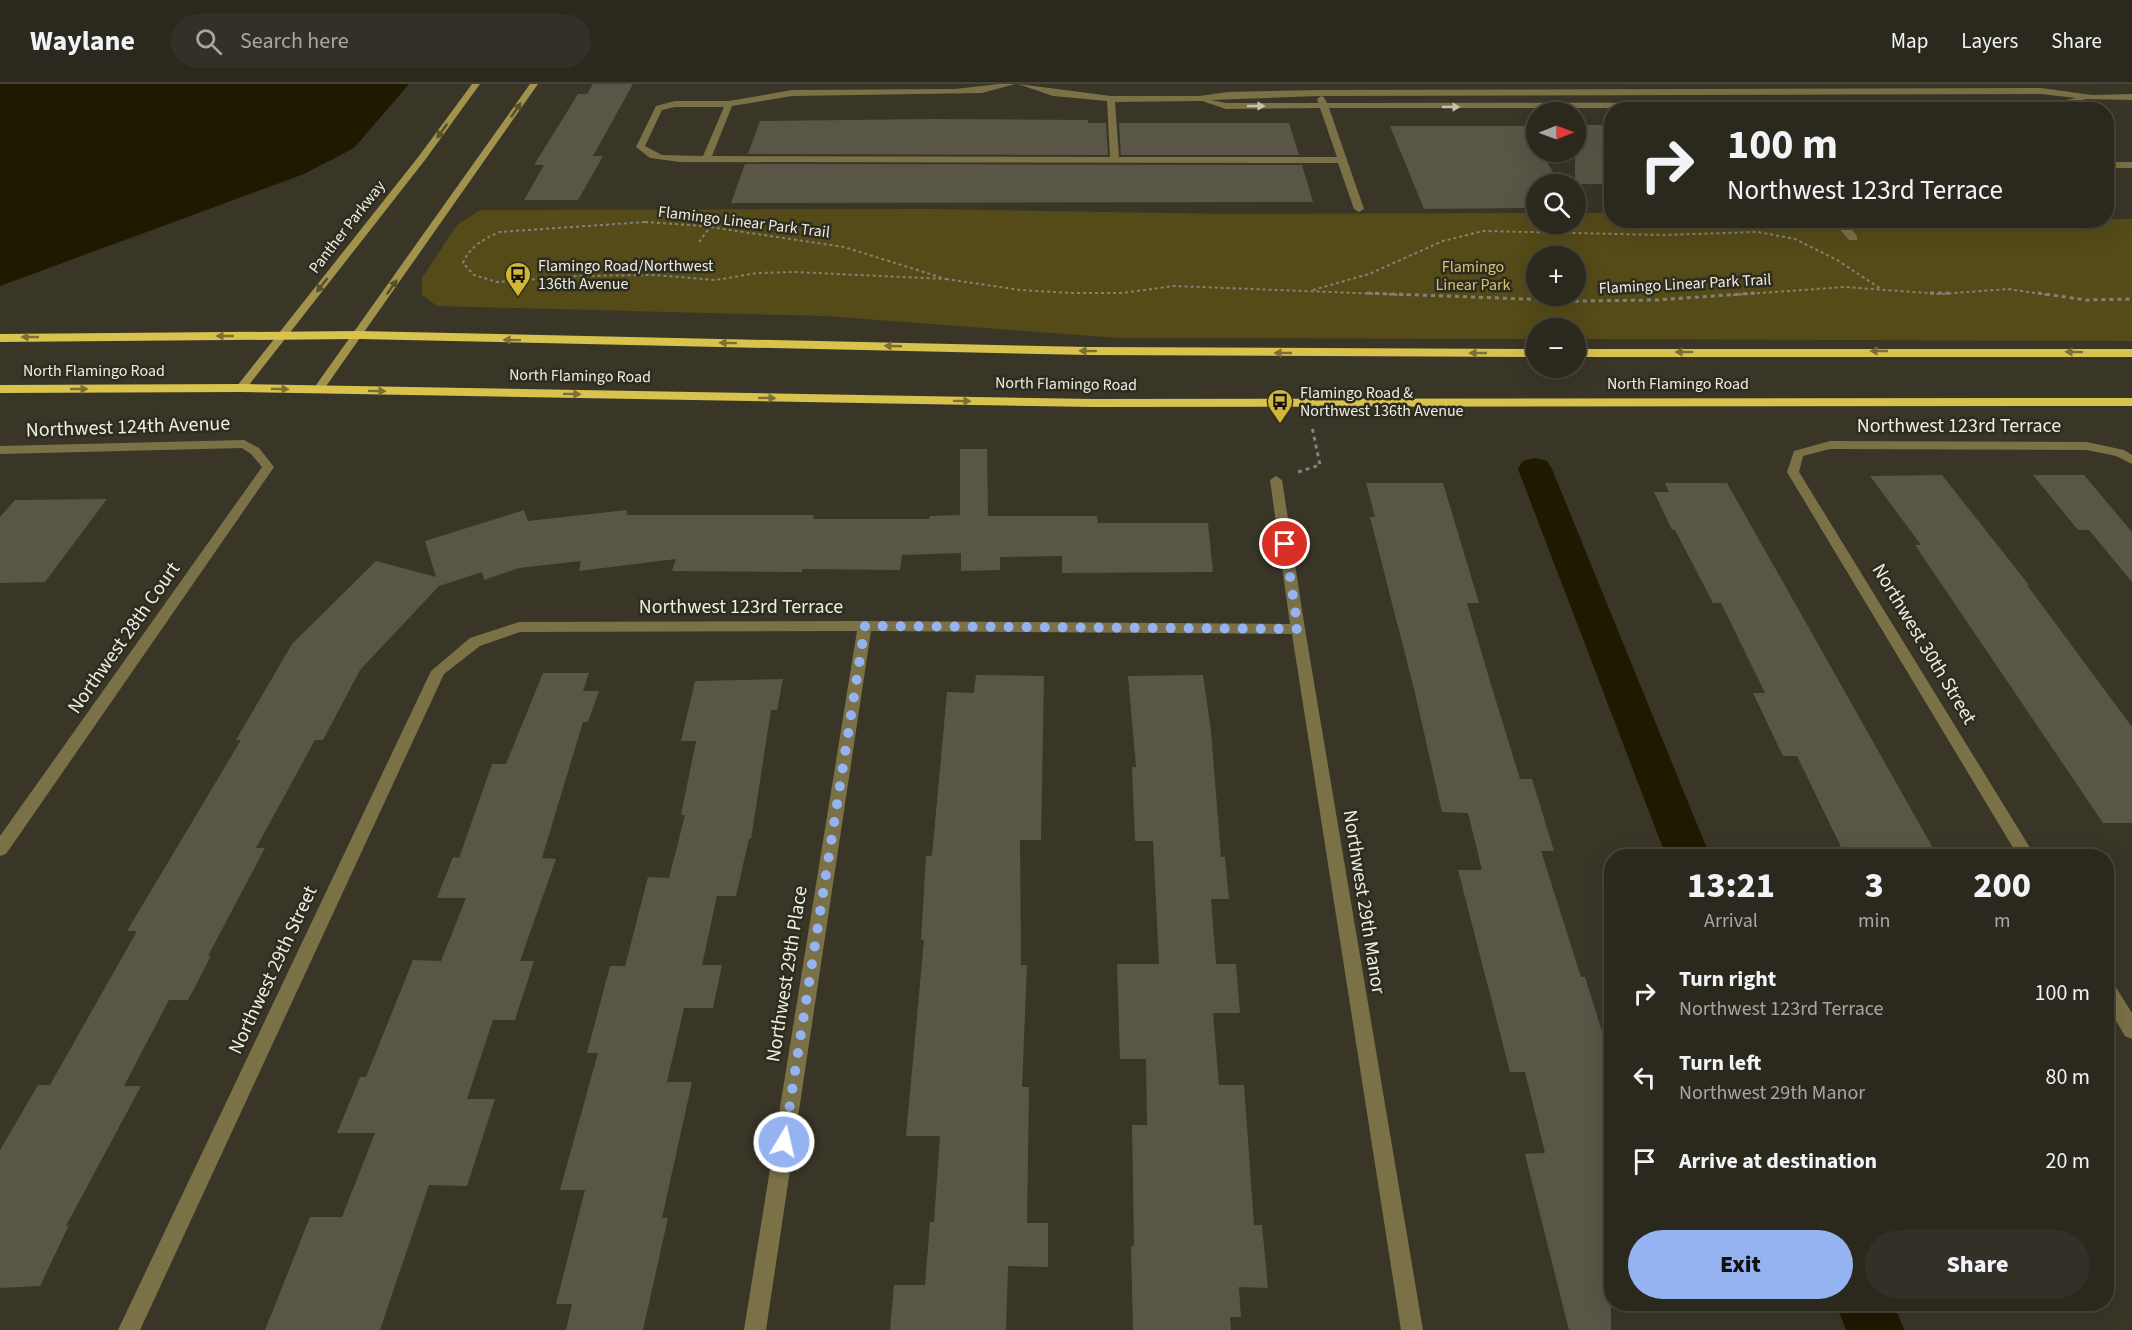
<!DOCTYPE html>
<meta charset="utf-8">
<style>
:root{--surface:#2b281e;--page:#333027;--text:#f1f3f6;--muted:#a6a6a4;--line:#47443c;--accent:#95b2f1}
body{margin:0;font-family:"Source Sans 3",sans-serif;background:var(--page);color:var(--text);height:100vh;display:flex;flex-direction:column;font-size:22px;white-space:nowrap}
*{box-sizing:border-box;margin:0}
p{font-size:20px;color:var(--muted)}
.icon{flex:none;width:33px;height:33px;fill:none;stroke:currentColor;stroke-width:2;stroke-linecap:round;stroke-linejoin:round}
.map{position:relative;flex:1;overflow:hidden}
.details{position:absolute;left:1604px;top:765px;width:510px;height:462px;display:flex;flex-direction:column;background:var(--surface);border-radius:24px;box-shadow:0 6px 24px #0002,0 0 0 2px var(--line)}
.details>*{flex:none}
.hud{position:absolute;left:1604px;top:18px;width:510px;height:126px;border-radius:24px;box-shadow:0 6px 24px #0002,0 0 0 2px var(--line);background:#2b281e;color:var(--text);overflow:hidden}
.needle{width:39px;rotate:89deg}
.tools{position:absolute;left:1526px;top:18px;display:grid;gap:12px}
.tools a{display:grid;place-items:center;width:60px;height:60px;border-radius:50%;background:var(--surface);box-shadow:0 6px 24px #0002,0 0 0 2px var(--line);font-size:30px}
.pin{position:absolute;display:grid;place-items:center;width:51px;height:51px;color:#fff;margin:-26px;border:3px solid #fff;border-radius:50%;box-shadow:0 2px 6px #0007}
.me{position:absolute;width:66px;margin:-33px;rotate:9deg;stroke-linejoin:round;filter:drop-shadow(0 0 4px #0008)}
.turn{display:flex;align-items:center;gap:21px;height:126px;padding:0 24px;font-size:27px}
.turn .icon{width:78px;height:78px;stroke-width:2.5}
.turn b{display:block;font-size:42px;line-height:51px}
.eta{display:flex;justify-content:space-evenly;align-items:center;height:102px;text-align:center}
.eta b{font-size:36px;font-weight:800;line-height:42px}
.primary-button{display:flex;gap:12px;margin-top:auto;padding:12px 24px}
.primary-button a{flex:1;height:69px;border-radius:36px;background:var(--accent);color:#111;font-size:24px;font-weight:800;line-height:69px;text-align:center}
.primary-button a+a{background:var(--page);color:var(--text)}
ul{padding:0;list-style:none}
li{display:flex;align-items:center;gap:18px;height:84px;padding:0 24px}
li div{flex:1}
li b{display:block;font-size:22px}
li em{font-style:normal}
header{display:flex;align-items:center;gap:36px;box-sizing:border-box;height:84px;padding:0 30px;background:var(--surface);border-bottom:2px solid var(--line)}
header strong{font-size:28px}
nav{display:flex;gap:33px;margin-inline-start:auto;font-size:21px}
.search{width:420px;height:54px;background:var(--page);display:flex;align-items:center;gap:15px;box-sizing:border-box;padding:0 21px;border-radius:33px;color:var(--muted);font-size:22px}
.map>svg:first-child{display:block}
.green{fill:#554b18;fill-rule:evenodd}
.water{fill:#1f1900}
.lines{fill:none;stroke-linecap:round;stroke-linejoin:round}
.canal{fill:#1f1900;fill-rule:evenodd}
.building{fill:#595647}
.path-far1{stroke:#848276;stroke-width:2;stroke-dasharray:3 3;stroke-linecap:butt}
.path{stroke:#848276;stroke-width:3;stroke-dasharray:4 4;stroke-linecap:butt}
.street{fill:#7b7147;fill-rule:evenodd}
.secondary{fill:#a1924c;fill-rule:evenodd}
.highway{fill:#dac24e;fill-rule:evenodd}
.oneway{fill:#c6c2ad}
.oneway2{fill:#56502e}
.oneway3{fill:#7b7034}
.route{stroke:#95b2f1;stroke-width:10;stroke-dasharray:0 18}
.labels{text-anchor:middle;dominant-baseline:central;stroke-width:5;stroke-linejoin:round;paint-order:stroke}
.far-street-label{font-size:16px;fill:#eeede4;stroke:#2e2c1e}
.far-poi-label{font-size:16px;fill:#eeede4;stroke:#2e2c1e;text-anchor:start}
.far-park-label{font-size:16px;fill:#d6c470;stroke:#2e2c1e}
.street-label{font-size:20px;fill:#eeede4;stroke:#2e2c1e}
</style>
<header>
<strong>Waylane</strong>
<div class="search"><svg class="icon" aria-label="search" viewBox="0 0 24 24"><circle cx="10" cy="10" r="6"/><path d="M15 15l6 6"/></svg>Search here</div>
<nav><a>Map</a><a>Layers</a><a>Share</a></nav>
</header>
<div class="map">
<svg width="2132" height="1246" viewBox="0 0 2132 1246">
<rect width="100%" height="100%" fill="#393628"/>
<path class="green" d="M 931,125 L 1228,130 L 1536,129 L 1536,140 L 1575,140 L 1575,129 L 1611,129 L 1611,136 L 2132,135 L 2132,257 L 1575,255 L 1575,244 L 1536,244 L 1536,255 L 1119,254 L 825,232 L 437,222 L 422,211 L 422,194 L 457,141 L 480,126 ZM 1536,172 L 1575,172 L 1575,212 L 1536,212 Z"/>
<path class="water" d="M 0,0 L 409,0 L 354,64 L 304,90 L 0,202 Z"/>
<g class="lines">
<path class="canal" d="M 1535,374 L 1547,377 L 1552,385 L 1710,772 L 1666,772 L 1518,385 L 1523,377 Z
M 1836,1220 L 1894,1220 L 1904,1246 L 1846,1246 Z"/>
</g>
<path class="building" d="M 593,0 L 633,0 L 593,72 L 603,72 L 578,116 L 524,116 L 544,81 L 534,81 L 578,10 L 587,10 Z
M 932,35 L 1088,36 L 1088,39 L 1106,39 L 1108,71 L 748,70 L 760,37 Z
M 1119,39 L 1289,39 L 1299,71 L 1121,71 Z
M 1575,41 L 1611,41 L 1611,100 L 1575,100 Z
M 1390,42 L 1526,42 L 1536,59 L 1536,68 L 1541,68 L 1560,100 L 1536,100 L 1536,124 L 1424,125 Z
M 745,80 L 1302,81 L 1313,118 L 731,119 Z
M 960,365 L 987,365 L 988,432 L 1097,432 L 1098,439 L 1208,439 L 1213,488 L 1062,489 L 1062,472 L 1000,473 L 1000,486 L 961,487 L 961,469 L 902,471 L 900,486 L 802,485 L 802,488 L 672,487 L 676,475 L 579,487 L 581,477 L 519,484 L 484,496 L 482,488 L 439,502 L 360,586 L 323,656 L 315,656 L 256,764 L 265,764 L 208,872 L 211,872 L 188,916 L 169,916 L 124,1002 L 141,1002 L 66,1142 L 69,1141 L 40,1202 L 0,1204 L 0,1066 L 38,1001 L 50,1001 L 137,847 L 127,847 L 241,656 L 236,656 L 292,560 L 376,477 L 436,493 L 425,457 L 524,426 L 528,437 L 627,426 L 627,431 L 814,431 L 813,435 L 929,435 L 930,432 L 960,431 Z
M 1942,391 L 2029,501 L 2027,501 L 2132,643 L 2132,739 L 2103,739 L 1915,461 L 1921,461 L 1870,392 Z
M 2033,391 L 2084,391 L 2132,448 L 2132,498 L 2089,446 L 2078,446 Z
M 1366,399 L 1443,399 L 1479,519 L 1467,519 L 1489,594 L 1520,695 L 1532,695 L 1554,767 L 1541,767 L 1581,893 L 1585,893 L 1611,976 L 1611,1246 L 1569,1246 L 1525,1070 L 1545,1069 L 1525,988 L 1510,988 L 1458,786 L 1482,786 L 1468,729 L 1442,728 L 1415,609 L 1370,433 L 1375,433 Z
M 1665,399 L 1727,399 L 1933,764 L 1841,763 L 1797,672 L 1783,672 L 1753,609 L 1765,609 L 1721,519 L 1713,519 L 1675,446 L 1672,446 L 1654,408 L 1669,408 Z
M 107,415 L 45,498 L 0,499 L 0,433 L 15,416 Z
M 543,589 L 589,589 L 583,607 L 599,607 L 588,638 L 583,638 L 542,774 L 556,775 L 520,877 L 534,877 L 515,936 L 493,936 L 467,1015 L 495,1015 L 467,1102 L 429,1101 L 380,1246 L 265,1246 L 310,1133 L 342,1133 L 375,1049 L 337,1049 L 360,993 L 366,993 L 413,876 L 441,877 L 466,814 L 437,814 L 453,773 L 459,774 L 492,680 L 506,680 Z
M 976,591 L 1044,592 L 1041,756 L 1020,756 L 1021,881 L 1027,881 L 1022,1003 L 1029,1003 L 1027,1139 L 1048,1139 L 1048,1183 L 1008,1182 L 1006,1246 L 890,1246 L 894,1201 L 925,1201 L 930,1138 L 934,1138 L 940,1052 L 906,1052 L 924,856 L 921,856 L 926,772 L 932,772 L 947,608 L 974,609 Z
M 1203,591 L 1211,647 L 1221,773 L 1225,773 L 1229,815 L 1211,815 L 1216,880 L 1236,880 L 1240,929 L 1213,929 L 1219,1001 L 1244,1001 L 1254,1141 L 1262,1141 L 1268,1204 L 1239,1203 L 1241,1233 L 1230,1233 L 1231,1246 L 1133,1246 L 1131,1162 L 1134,1162 L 1132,1041 L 1147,1041 L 1146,975 L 1120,975 L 1117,880 L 1159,880 L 1153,757 L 1135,757 L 1132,683 L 1136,683 L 1128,592 Z
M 783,595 L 777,626 L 771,626 L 751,755 L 749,755 L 736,812 L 717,812 L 702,881 L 722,881 L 713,924 L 684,924 L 667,998 L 692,998 L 662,1134 L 668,1134 L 643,1246 L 566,1246 L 572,1220 L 556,1220 L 585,1106 L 560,1106 L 598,969 L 587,969 L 610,882 L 625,882 L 648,793 L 669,794 L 685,731 L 681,731 L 696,657 L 681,657 L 695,597 Z"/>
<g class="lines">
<path class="path-far1" d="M 645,138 L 703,142 L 844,163 L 946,195 L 795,188 L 758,189 L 715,196 L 654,191 L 577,192 L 497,198 L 474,191 L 463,179 C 470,162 483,156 499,148 Z
M 699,158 L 710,143
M 946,195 L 1020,206 L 1071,209 L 1122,209 L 1174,202 L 1407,211
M 1313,206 L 1369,190 L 1443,157 L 1483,147 L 1663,151 L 1758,148 L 1795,155 L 1837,176 L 1881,205
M 1733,211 L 1845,203 L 1941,210 L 2008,205 L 2048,211"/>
<path class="path" d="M 1367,209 L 1577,217 L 1656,216 L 1755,209
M 1930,209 L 1949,209
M 2038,209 L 2086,216 L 2132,215
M 1298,388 L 1320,381 L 1312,343"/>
<path class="street" d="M 999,0 L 1015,0 L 982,9 L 792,12 L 732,22 L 712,72 L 1110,73 L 1107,17 L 1053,12 L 1018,0 L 1111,12 L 1199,12 L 1228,8 L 1319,6 L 2041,4 L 2092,11 L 2132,10 L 2132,16 L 2084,15 L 2083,18 L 2056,24 L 1329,24 L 1364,125 L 1359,128 L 1354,125 L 1338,79 L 680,78 L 650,74 L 636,63 L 656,22 L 675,17 L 729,17 L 792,6 L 955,5 ZM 2041,10 L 2076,14 L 2056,18 L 1327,19 L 1324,13 L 1321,12 L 1317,15 L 1318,19 L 1226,19 L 1211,16 L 1319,12 ZM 1202,17 L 1226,25 L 1320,24 L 1337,73 L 1119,73 L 1115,18 ZM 675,23 L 724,23 L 703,72 L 662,71 L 645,62 L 662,26 Z
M 2106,78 L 2132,78 L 2132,84 L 2106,84 Z
M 1832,136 L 1843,136 L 1857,152 L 1857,156 L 1849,156 Z
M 244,356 L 259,364 L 274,383 L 6,770 L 0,772 L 0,752 L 262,383 L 251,370 L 242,364 L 0,370 L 0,362 Z
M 1830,357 L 2087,358 L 2124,366 L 2132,371 L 2132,380 L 2116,372 L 2087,366 L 1830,365 L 1803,372 L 1799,388 L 2035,772 L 2018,772 L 1787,388 L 1794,367 Z
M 1276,392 L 1282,396 L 1305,545 L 1423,1246 L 1401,1246 L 1292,550 L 871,547 L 766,1246 L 744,1246 L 857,547 L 520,548 L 480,562 L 444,590 L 140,1246 L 118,1246 L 431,587 L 470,554 L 519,538 L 865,537 L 1290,540 L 1270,396 Z
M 2106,895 L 2112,897 L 2132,929 L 2132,955 L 2125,952 L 2106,920 Z"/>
<path class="secondary" d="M 472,0 L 480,0 L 425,76 L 245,306 L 237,306 L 237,302 L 419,72 Z
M 530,0 L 538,0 L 322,308 L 314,308 L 314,304 Z"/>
<path class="highway" d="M 359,247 L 1089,263 L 1536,265 L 1536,273 L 1089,271 L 359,255 L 0,258 L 0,250 Z
M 1575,265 L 2132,265 L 2132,273 L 1575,273 Z
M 241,300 L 1092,315 L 2132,314 L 2132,322 L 1092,323 L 241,308 L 0,309 L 0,301 Z"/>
</g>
<defs><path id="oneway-solid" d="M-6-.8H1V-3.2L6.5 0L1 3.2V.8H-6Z" transform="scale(1.5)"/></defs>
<g class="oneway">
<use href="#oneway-solid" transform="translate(1256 22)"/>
<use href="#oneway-solid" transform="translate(1451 23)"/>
</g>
<g class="oneway2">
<use href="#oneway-solid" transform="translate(516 26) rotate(-55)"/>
<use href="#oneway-solid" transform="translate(442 47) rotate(126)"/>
<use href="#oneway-solid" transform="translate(322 201) rotate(128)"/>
<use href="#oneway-solid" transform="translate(392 203) rotate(-55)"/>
</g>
<g class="oneway3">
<use href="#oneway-solid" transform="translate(225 252) rotate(180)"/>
<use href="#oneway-solid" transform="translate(30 253) rotate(180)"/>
<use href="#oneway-solid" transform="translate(512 256) rotate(-179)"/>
<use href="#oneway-solid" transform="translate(728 259) rotate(-179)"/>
<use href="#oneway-solid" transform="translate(893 262) rotate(-178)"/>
<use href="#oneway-solid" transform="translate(1088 267) rotate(-179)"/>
<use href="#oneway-solid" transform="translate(1879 267) rotate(180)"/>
<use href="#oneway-solid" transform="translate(1684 268) rotate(180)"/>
<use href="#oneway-solid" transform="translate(2074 268) rotate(-179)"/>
<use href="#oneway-solid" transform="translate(1283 269) rotate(-180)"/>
<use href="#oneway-solid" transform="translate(1478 269) rotate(180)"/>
<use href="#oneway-solid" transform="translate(79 305)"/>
<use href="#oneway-solid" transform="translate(280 305) rotate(1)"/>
<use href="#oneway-solid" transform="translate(377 307) rotate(1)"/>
<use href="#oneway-solid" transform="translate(572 310) rotate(1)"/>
<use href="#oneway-solid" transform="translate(767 314) rotate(1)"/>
<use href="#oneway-solid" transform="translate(962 317) rotate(1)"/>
</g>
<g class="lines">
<path class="route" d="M 784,1058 L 865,542 L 1298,545 L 1285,460"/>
</g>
<defs>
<symbol id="bus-pin" viewBox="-11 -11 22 30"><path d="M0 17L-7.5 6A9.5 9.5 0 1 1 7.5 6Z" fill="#d1b736" stroke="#2e2c1e"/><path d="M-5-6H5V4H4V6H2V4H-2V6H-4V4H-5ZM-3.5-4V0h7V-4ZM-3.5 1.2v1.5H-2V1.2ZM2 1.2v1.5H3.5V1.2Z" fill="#111"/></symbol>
</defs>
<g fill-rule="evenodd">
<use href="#bus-pin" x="503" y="176" width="30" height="40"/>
<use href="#bus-pin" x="1265" y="303" width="30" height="40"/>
</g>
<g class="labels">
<g class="far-street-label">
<text transform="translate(744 138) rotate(7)">Flamingo Linear Park Trail</text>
<text transform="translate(347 143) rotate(-52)">Panther Parkway</text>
<text transform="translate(1685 200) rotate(-3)">Flamingo Linear Park Trail</text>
<text x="94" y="287">North Flamingo Road</text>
<text transform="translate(580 292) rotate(1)">North Flamingo Road</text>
<text transform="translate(1066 300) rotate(1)">North Flamingo Road</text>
<text x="1678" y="300">North Flamingo Road</text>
</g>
<g class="far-poi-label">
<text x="538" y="182">Flamingo Road/Northwest<tspan x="538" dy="18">136th Avenue</tspan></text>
<text x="1300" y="309">Flamingo Road &amp;<tspan x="1300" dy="18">Northwest 136th Avenue</tspan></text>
</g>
<g class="far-park-label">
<text x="1473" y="183">Flamingo<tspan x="1473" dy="18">Linear Park</tspan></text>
</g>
<g class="street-label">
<text x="1959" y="342">Northwest 123rd Terrace</text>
<text transform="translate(128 343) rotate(-2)">Northwest 124th Avenue</text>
<text x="741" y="523">Northwest 123rd Terrace</text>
<text transform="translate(124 554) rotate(-55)">Northwest 28th Court</text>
<text transform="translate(1924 560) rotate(59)">Northwest 30th Street</text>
<text transform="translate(1364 818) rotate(81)">Northwest 29th Manor</text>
<text transform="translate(273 886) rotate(-65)">Northwest 29th Street</text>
<text transform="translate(787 890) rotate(-81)">Northwest 29th Place</text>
</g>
</g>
</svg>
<div class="tools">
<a><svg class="needle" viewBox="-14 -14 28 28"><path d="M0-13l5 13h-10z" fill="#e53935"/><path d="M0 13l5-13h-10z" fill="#a6a6a4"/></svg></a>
<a><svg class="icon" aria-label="search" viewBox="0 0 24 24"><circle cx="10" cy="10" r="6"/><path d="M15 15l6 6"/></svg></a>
<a>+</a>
<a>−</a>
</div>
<div class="pin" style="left:1285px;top:460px;background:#d93025"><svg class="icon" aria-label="arrive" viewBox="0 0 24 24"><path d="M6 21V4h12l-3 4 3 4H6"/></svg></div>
<svg class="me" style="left:784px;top:1058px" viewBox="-20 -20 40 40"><circle r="17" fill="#95b2f1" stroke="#fff" stroke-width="3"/><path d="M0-11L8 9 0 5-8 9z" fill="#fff"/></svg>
<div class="hud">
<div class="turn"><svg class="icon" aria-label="right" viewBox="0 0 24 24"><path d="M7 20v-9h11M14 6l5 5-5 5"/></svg><div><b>100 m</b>Northwest 123rd Terrace</div></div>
</div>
<section class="details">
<div class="eta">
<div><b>13:21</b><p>Arrival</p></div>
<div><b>3</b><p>min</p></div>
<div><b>200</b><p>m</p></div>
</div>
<ul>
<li><svg class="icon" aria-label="right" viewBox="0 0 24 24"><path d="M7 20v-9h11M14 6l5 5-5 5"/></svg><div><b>Turn right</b><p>Northwest 123rd Terrace</p></div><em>100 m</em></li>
<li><svg class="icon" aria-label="left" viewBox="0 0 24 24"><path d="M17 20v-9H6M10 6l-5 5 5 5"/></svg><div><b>Turn left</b><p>Northwest 29th Manor</p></div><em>80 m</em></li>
<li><svg class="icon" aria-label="arrive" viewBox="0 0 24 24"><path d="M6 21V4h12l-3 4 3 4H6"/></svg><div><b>Arrive at destination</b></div><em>20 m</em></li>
</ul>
<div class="primary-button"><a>Exit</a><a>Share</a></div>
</section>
</div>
